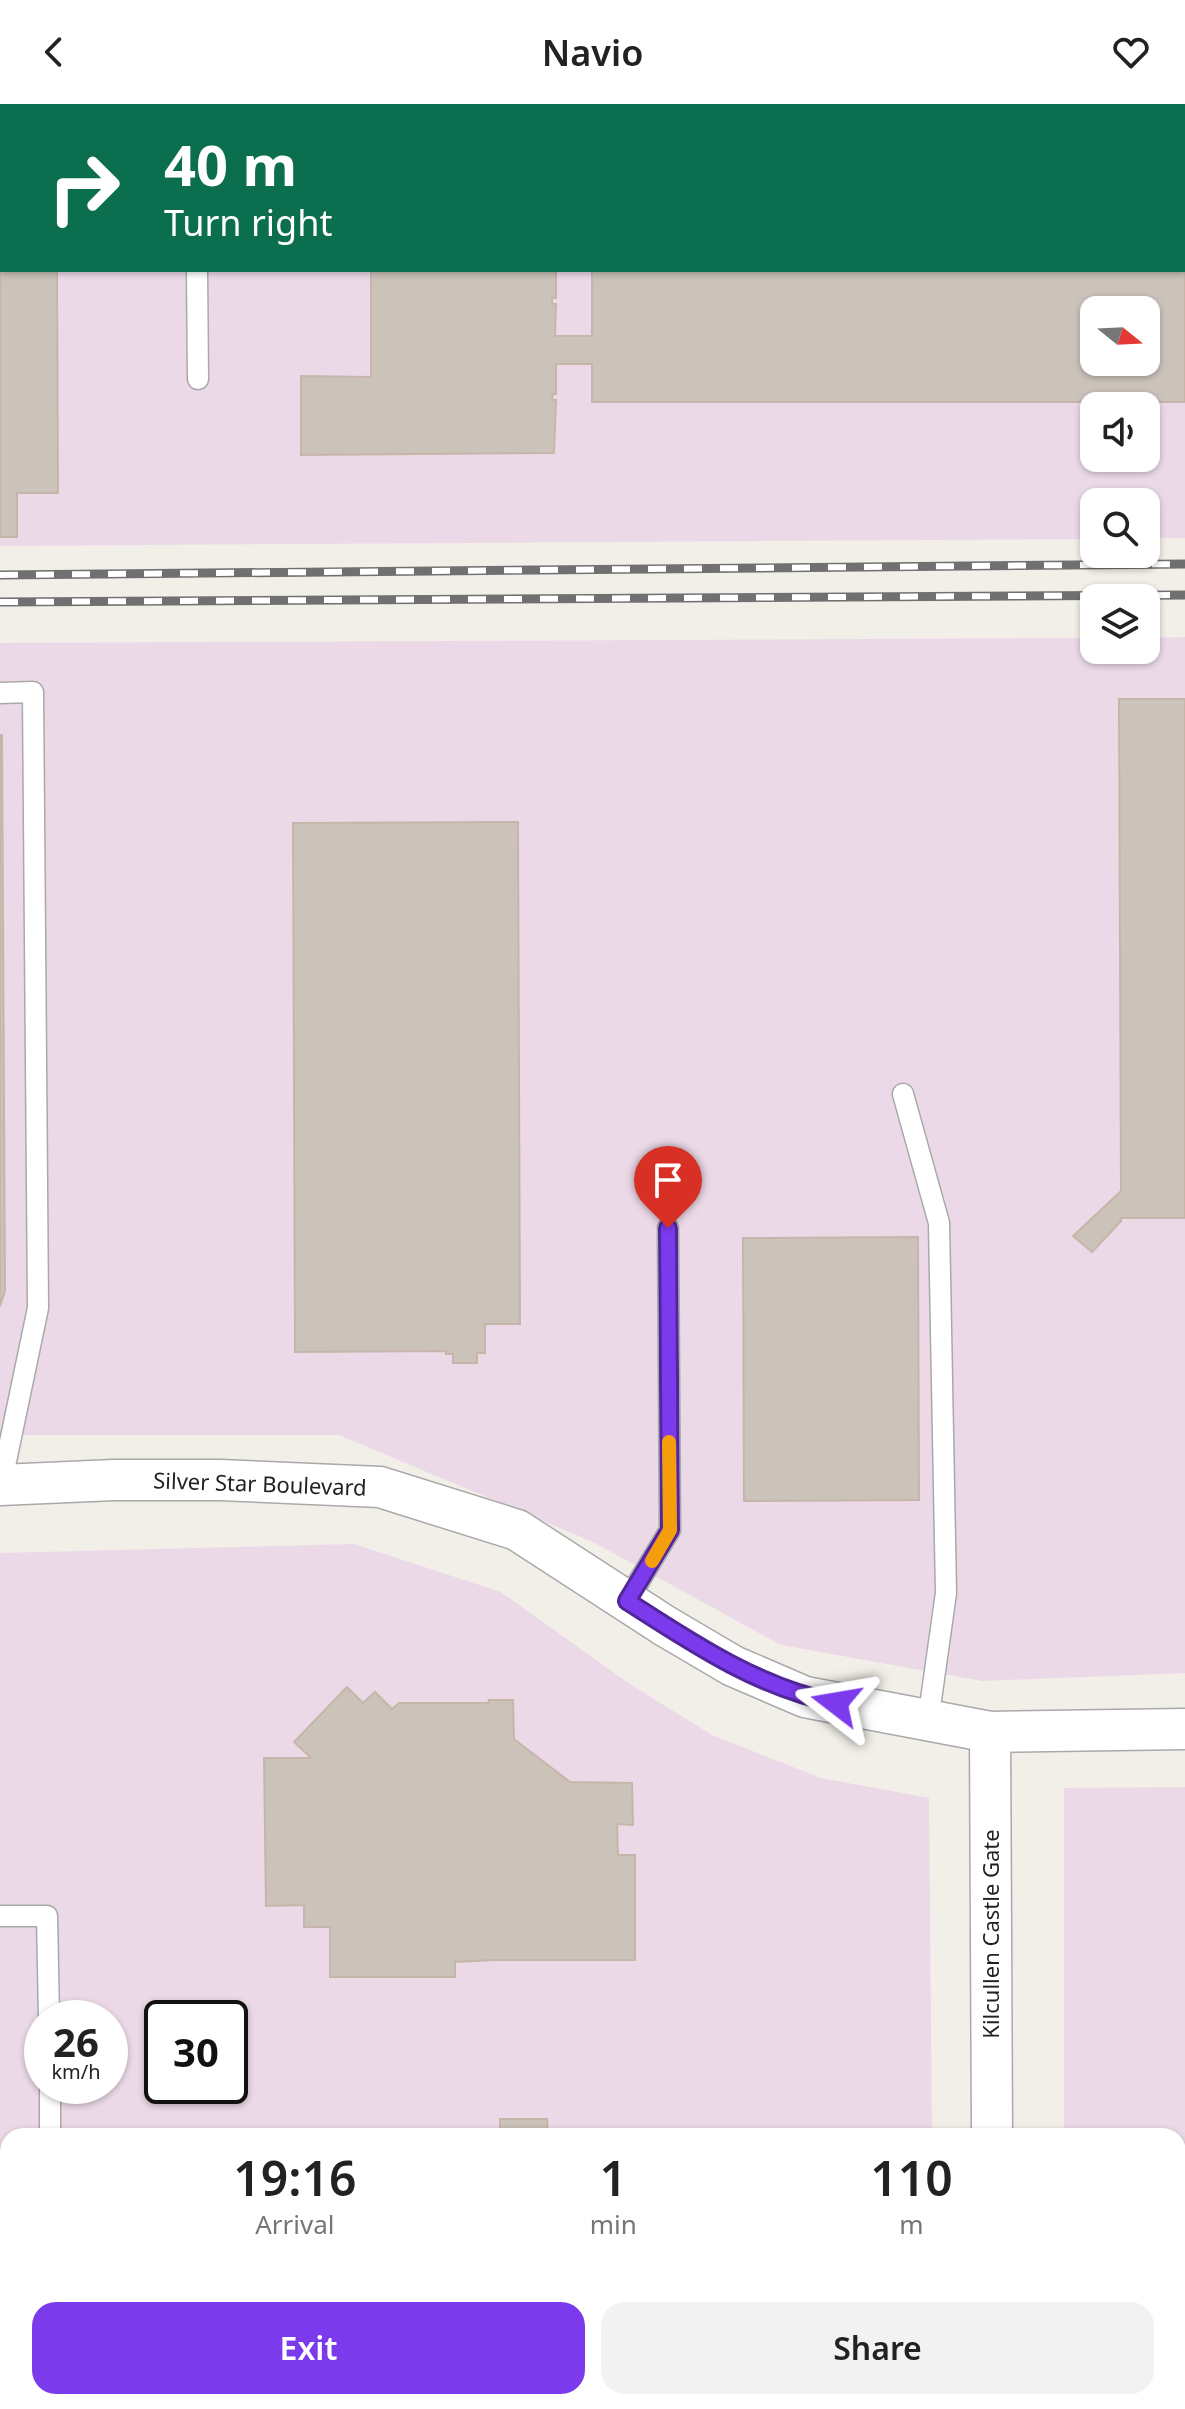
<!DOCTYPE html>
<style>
:root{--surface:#fff;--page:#f2f2f2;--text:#222;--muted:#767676;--accent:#7c3aed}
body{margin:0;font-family:"Noto Sans",sans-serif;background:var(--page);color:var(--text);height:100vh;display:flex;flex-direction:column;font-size:30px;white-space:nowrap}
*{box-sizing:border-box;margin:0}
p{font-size:26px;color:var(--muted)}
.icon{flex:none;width:44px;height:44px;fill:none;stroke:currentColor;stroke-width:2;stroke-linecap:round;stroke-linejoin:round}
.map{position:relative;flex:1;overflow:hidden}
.panel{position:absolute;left:0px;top:2024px;width:1186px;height:282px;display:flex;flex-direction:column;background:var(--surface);border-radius:24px 24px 0 0;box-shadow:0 2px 6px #0004}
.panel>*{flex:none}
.guide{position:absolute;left:0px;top:0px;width:1186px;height:168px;box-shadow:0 2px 6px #0004;background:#0b6e4f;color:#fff;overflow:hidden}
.needle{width:52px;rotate:108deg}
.tools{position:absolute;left:1080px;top:192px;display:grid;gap:16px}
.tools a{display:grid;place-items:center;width:80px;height:80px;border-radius:16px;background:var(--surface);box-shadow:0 2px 6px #0004;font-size:40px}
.speed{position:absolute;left:24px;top:1896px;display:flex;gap:16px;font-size:40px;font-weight:700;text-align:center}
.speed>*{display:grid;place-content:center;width:104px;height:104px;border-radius:50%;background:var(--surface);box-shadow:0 2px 6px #0004;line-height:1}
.speed small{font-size:20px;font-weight:400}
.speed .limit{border:4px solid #111;border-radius:12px;background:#fff;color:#111}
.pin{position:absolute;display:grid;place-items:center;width:68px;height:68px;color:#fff;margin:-82px -34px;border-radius:50% 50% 50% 0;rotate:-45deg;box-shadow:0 0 8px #0007}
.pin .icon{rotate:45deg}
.me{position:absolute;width:88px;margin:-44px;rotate:284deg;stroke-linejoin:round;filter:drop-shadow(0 0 6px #0008)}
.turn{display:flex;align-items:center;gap:28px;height:168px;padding:0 32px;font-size:36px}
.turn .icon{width:104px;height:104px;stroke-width:2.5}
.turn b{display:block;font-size:56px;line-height:68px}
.eta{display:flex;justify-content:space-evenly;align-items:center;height:136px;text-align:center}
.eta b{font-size:48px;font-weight:600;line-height:56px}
.primary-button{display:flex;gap:16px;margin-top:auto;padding:16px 32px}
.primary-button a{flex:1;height:92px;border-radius:24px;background:var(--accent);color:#fff;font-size:32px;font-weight:600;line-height:92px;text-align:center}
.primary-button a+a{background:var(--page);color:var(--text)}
header{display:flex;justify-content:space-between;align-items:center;height:104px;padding:0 32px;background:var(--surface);font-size:36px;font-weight:600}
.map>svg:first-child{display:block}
.industrial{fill:#ecd9e8;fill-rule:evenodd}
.building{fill:#cbc2ba;stroke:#c6b6a9;stroke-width:2;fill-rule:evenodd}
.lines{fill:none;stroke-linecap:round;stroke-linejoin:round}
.lane-casing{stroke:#a9a9a9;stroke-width:23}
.street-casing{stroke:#a9a9a9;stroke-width:43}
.lane{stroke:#fff;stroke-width:20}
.street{stroke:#fff;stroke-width:40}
.rail-casing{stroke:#707070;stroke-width:9}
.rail{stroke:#fff;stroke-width:6;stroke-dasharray:18;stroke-linecap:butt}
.route-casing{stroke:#51269a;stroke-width:20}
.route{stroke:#7c3aed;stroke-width:14}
.slow{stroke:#f59e0b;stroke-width:14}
.labels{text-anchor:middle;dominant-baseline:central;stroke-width:8;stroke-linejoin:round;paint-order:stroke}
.street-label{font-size:22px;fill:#222;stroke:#fff}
</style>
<header><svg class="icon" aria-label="back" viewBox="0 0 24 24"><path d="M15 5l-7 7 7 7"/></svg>Navio<svg class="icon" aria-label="heart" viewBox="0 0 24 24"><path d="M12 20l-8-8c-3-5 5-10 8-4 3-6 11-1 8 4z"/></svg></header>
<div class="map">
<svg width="1185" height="2305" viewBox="0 0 1185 2305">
<rect width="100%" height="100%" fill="#f2efe8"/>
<path class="industrial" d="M 0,0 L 1185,0 L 1185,434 L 1146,434 L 1146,398 L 1094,398 L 1094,435 L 0,442 ZM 2,2 L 1184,2 L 1184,166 L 2,166 ZM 1094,206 L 1146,206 L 1146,258 L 1094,258 ZM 1094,302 L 1146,302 L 1146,354 L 1094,354 Z
M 1185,533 L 1185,1569 L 982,1577 L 781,1541 L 593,1438 L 339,1331 L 0,1331 L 0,539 L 1094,534 L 1094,546 L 1146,546 L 1146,534 Z
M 354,1440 L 501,1488 L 627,1578 L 712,1631 L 821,1674 L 929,1694 L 932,2032 L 8,2032 L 8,2298 L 935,2298 L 935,2305 L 0,2305 L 0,1449 ZM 42,1914 L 110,1914 L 110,1982 L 42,1982 ZM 162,1914 L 230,1914 L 230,1982 L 162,1982 Z
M 1185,1683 L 1185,2305 L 1064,2305 L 1064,2298 L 1178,2298 L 1178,2032 L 1064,2032 L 1064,1684 Z"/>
<path class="building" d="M 0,0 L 57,0 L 2,2 L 2,166 L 57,166 L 58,389 L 17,389 L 17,433 L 0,433 Z
M 370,0 L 551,0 L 552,2 L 370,2 Z
M 1185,86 L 1185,298 L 592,298 L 592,260 L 556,260 L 556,290 L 553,290 L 552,296 L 556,296 L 554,349 L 301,351 L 301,272 L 371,273 L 371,166 L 556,166 L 556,194 L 552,194 L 552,200 L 556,200 L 555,232 L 592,232 L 592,166 L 1184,166 ZM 1094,206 L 1146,206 L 1146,258 L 1094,258 Z
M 1119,595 L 1185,595 L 1185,1114 L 1121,1114 L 1121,1117 L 1092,1148 L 1073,1132 L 1121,1087 Z
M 0,631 L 2,631 L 5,1187 L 0,1202 Z
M 518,718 L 520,1220 L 485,1220 L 485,1249 L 477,1249 L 477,1259 L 453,1259 L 453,1250 L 446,1250 L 446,1247 L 295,1248 L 293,719 Z
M 918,1133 L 919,1396 L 744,1397 L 743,1134 Z
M 347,1583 L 363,1599 L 375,1588 L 392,1605 L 399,1599 L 488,1599 L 489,1596 L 513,1596 L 514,1635 L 570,1678 L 632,1679 L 633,1721 L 617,1720 L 618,1751 L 635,1751 L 635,1856 L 494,1856 L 455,1858 L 455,1873 L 330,1873 L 330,1823 L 304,1823 L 304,1801 L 266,1802 L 264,1654 L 311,1654 L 294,1638 Z
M 500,2015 L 547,2015 L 548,2032 L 500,2032 Z
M 367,2298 L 550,2298 L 550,2305 L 367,2305 Z
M 674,2298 L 845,2298 L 845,2305 L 674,2305 Z"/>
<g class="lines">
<defs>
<path id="lane" d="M 195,0 L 195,2
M 623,0 L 623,2
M 945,0 L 945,2
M 1184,38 L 1185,38
M 197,166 L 198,275
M 0,589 L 33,588 L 38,1204 L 1,1381
M 903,990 L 939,1119 L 946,1489 L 928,1617
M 627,1497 L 670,1426 L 668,1124
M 0,1812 L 47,1812 L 49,1914
M 50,1982 L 50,2032
M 1178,2228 L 1185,2228
M 54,2298 L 54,2305
M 666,2298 L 666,2305
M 874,2305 L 874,2298
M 1136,2305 L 1136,2298"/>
<path id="street" d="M 0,1381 L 114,1376 L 220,1376 L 380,1383 L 517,1426 L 665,1522 L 733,1562 L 805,1593 L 990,1628 L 1185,1625
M 990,1628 L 992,2032
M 995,2298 L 995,2305"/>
</defs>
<use href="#lane" class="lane-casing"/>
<use href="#street" class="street-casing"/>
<use href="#lane" class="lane"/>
<use href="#street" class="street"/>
<defs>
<path id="rail" d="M 0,471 L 1185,460
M 0,498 L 1185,491"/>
</defs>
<use href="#rail" class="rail-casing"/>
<use href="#rail" class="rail"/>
</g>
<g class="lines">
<defs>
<path id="route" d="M 668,1124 L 670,1426 L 627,1497 C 692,1539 759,1584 836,1599"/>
</defs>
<use href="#route" class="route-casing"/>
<use href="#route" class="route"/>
<path class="slow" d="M 652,1457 L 670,1426 L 669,1338"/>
</g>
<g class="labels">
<g class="street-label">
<text transform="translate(260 1379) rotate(2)">Silver Star Boulevard</text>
<text transform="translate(990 1830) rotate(-90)">Kilcullen Castle Gate</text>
</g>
</g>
</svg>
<div class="tools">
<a><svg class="needle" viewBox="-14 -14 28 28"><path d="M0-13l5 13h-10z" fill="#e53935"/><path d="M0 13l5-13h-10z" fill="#767676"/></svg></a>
<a><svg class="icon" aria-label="sound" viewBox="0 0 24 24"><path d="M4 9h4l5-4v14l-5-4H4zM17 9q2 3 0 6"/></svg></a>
<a><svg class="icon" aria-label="search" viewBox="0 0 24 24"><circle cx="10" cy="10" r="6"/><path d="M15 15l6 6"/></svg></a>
<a><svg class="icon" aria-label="layers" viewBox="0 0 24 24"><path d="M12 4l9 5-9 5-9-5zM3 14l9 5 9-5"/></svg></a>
</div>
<div class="speed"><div>26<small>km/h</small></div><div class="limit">30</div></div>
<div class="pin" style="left:668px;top:1124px;background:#d93025"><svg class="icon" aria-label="arrive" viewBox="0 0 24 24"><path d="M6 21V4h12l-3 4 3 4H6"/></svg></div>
<svg class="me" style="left:836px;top:1599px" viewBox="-20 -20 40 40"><path d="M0-17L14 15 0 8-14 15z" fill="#7c3aed" stroke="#fff" stroke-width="4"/></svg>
<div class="guide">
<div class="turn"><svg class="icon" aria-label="right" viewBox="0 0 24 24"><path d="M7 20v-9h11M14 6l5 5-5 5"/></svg><div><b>40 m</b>Turn right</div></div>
</div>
<section class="panel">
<div class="eta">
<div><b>19:16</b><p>Arrival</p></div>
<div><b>1</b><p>min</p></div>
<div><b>110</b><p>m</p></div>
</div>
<div class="primary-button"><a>Exit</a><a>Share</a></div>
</section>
</div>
